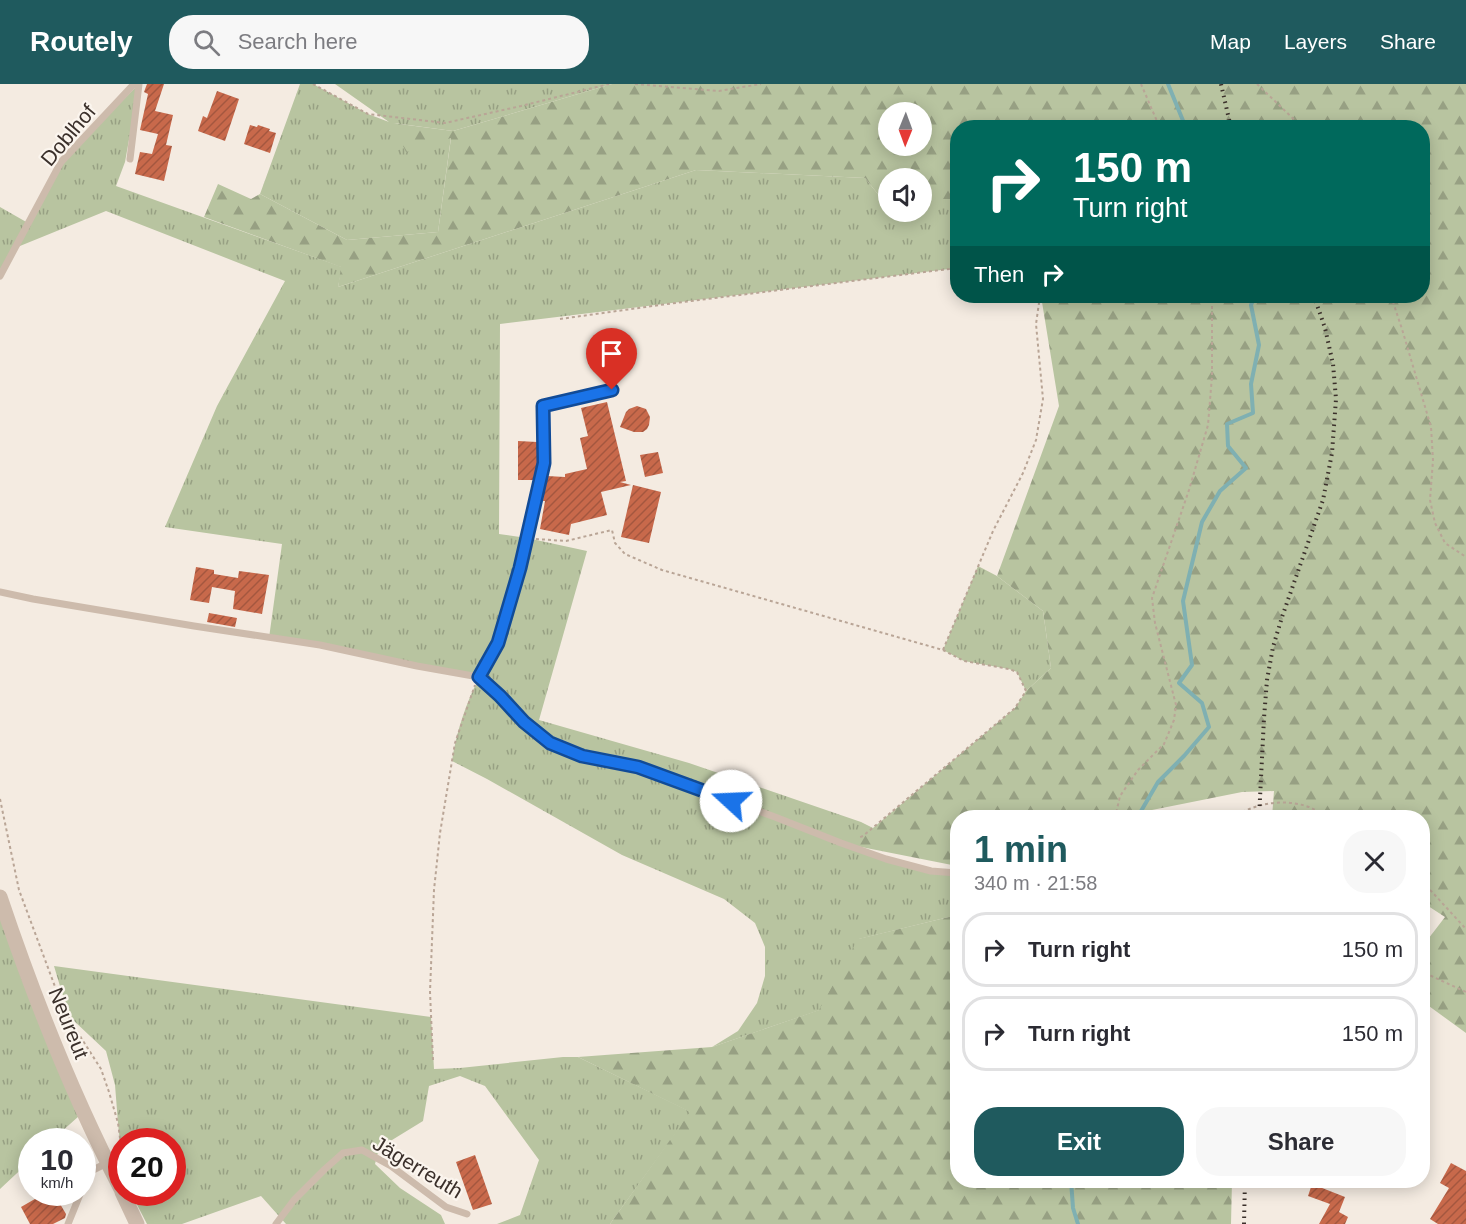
<!DOCTYPE html>
<meta charset="utf-8">
<style>
:root{--surface:#fff;--page:#f7f7f7;--text:#2b2b33;--muted:#7c7c81;--line:#e1e1e2;--accent:#1f5a5e}
body{margin:0;font-family:Arial,sans-serif;background:var(--page);color:var(--text);height:100vh;display:flex;flex-direction:column;font-size:22px;white-space:nowrap}
*{box-sizing:border-box;margin:0}
p{font-size:20px;color:var(--muted)}
.icon{flex:none;width:33px;height:33px;fill:none;stroke:currentColor;stroke-width:2;stroke-linecap:round;stroke-linejoin:round}
.map{position:relative;flex:1;overflow:hidden}
.drawer{position:absolute;left:950px;top:726px;width:480px;height:378px;display:flex;flex-direction:column;background:var(--surface);border-radius:24px;box-shadow:0 3px 15px #0003}
.drawer>*{flex:none}
.banner{position:absolute;left:950px;top:36px;width:480px;height:183px;border-radius:24px;box-shadow:0 3px 15px #0003;background:#00695c;color:#fff;overflow:hidden}
.needle{width:39px;rotate:181deg}
.fabs{position:absolute;left:878px;top:18px;display:grid;gap:12px}
.fabs a{display:grid;place-items:center;width:54px;height:54px;border-radius:50%;background:var(--surface);box-shadow:0 3px 15px #0003;font-size:30px}
.speed{position:absolute;left:18px;top:1044px;display:flex;gap:12px;font-size:30px;font-weight:700;text-align:center}
.speed>*{display:grid;place-content:center;width:78px;height:78px;border-radius:50%;background:var(--surface);box-shadow:0 3px 15px #0003;line-height:1}
.speed small{font-size:15px;font-weight:400}
.speed .limit{border:9px solid #d22;background:#fff;color:#111}
.pin{position:absolute;display:grid;place-items:center;width:51px;height:51px;color:#fff;margin:-62px -26px;border-radius:50% 50% 50% 0;rotate:-45deg;box-shadow:0 0 6px #0007}
.pin .icon{rotate:45deg}
.me{position:absolute;width:66px;margin:-33px;rotate:290deg;stroke-linejoin:round;filter:drop-shadow(0 0 4px #0008)}
.turn{display:flex;align-items:center;gap:21px;height:126px;padding:0 24px;font-size:27px}
.turn .icon{width:78px;height:78px;stroke-width:2.5}
.turn b{display:block;font-size:42px;line-height:51px}
.then{display:flex;align-items:center;height:57px;padding:0 24px;background:#0003;gap:12px;font-size:22px}
.round{display:grid;place-items:center;flex:none;width:63px;height:63px;border-radius:24px;background:var(--page)}
.headline{display:flex;align-items:center;justify-content:space-between;height:102px;padding:0 24px}
h1{font-size:36px;font-weight:700;line-height:45px;color:var(--accent)}
.button{display:flex;gap:12px;margin-top:auto;padding:12px 24px}
.button a{flex:1;height:69px;border-radius:24px;background:var(--accent);color:#fff;font-size:24px;font-weight:700;line-height:69px;text-align:center}
.button a+a{background:var(--page);color:var(--text)}
ul{padding:0;list-style:none}
li{display:flex;align-items:center;gap:18px;height:75px;margin:0 12px 9px;padding:0 12px;border:3px solid var(--line);border-radius:24px}
li div{flex:1}
li b{display:block;font-size:22px}
li em{font-style:normal}
header{display:flex;align-items:center;gap:36px;box-sizing:border-box;height:84px;padding:0 30px;background:var(--accent);color:#fff}
header strong{font-size:28px}
nav{display:flex;gap:33px;margin-inline-start:auto;font-size:21px}
.search{width:420px;height:54px;background:var(--page);display:flex;align-items:center;gap:15px;box-sizing:border-box;padding:0 21px;border-radius:24px;color:var(--muted);font-size:22px}
.map>svg:first-child{display:block}
.grass{fill:url(#grass-tufts)}
.forest{fill:url(#forest-firs);fill-rule:evenodd}
.lines{fill:none;stroke-linecap:round;stroke-linejoin:round}
.stream{stroke:#7fb0b2;stroke-width:4}
.building{fill:url(#building-hatch)}
.path{stroke:#b9a596;stroke-width:2;stroke-dasharray:3 3;stroke-linecap:butt}
.service{stroke:#cdbbac;stroke-width:7}
.tertiary{stroke:#cdbbac;stroke-width:15}
.rail{stroke:#3b302b;stroke-width:4;stroke-dasharray:1.5 4.5;stroke-linecap:butt}
.route-casing{stroke:#114b97;stroke-width:15}
.route{stroke:#1a73e8;stroke-width:10}
.labels{text-anchor:middle;dominant-baseline:central;stroke-width:4.5;stroke-linejoin:round;paint-order:stroke}
.street-label{font-size:21px;fill:#3b302b;stroke:#fbf5ee}
</style>
<header>
<strong>Routely</strong>
<div class="search"><svg class="icon" aria-label="search" viewBox="0 0 24 24"><circle cx="10" cy="10" r="6"/><path d="M15 15l6 6"/></svg>Search here</div>
<nav><a>Map</a><a>Layers</a><a>Share</a></nav>
</header>
<div class="map">
<svg width="1466" height="1140" viewBox="0 0 1466 1140">
<defs>
<pattern id="grass-tufts" width="24" height="20" patternUnits="userSpaceOnUse" patternTransform="scale(1.5)"><rect width="24" height="20" fill="#b8c4a0"/><path d="M3 7l-1-3M5 7V3M7 7l1-3M15 17l-1-3M17 17v-4M19 17l1-3" fill="none" stroke="#97a083"/></pattern>
<pattern id="forest-firs" width="22" height="20" patternUnits="userSpaceOnUse" patternTransform="scale(1.5)"><rect width="22" height="20" fill="#b8c4a0"/><path d="M5 1l3.5 6h-7zM16 11l3.5 6h-7z" fill="#97a083"/></pattern>
<pattern id="building-hatch" width="6" height="6" patternUnits="userSpaceOnUse" patternTransform="scale(1.5)"><rect width="6" height="6" fill="#c8694b"/><path d="M-1 1l2-2M0 6l6-6M5 7l2-2" fill="none" stroke="#a4573f"/></pattern>
</defs>
<rect width="100%" height="100%" fill="#f4ebe1"/>
<path class="grass" d="M 139,0 L 125,78 L 116,102 L 342,183 L 338,203 L 696,86 L 865,94 L 881,114 L 888,114 L 888,128 L 921,128 L 921,115 L 957,115 L 957,184 L 500,240 L 499,450 L 527,454 L 587,467 L 539,636 L 689,679 L 861,738 L 873,744 L 863,752 L 842,759 L 886,775 L 957,789 L 957,831 L 859,855 L 820,926 L 712,963 L 738,947 L 757,919 L 765,892 L 765,863 L 755,839 L 724,815 L 622,771 L 487,695 L 452,677 C 456,649 466,619 479,594 L 269,554 L 282,460 L 165,443 L 217,322 L 285,197 L 106,127 L 15,164 L 0,192 L 0,123 L 28,139 L 61,78 Z
M 300,0 L 313,0 L 368,30 L 389,38 L 335,0 L 612,0 L 453,47 L 393,39 L 451,53 L 438,148 L 347,156 L 260,110 Z
M 978,482 L 997,492 L 1043,527 L 1051,584 L 1026,607 L 1017,588 L 1009,585 L 964,577 L 943,566 Z
M 0,813 L 79,1032 L 51,1057 L 32,1058 L 31,1076 L 0,1105 Z
M 54,882 L 431,933 L 434,985 L 460,984 L 563,973 L 578,973 L 691,1028 L 610,1140 L 497,1140 L 520,1131 L 539,1076 L 485,1002 L 460,992 L 429,1002 L 423,1037 L 379,1064 L 375,1080 L 400,1104 L 441,1131 L 445,1140 L 286,1140 L 261,1112 L 182,1140 L 147,1140 L 131,1109 L 172,1108 L 172,1058 L 122,1058 L 121,1069 L 118,1039 L 115,1001 L 106,967 L 73,936 L 62,909 Z"/>
<path class="forest" d="M 612,0 L 1466,0 L 1466,949 L 1422,917 L 1422,863 L 1445,833 L 1422,818 L 1422,734 L 1272,733 L 1274,707 L 1242,708 L 1117,733 L 957,734 L 957,782 L 841,759 L 873,744 L 1015,624 L 1026,607 L 1051,584 L 1043,527 L 997,492 L 1059,322 L 1041,212 L 1422,212 L 1422,44 L 957,44 L 957,115 L 921,115 L 921,94 L 888,94 L 888,114 L 881,114 L 865,94 L 696,86 L 338,203 L 341,183 L 204,133 L 218,100 L 251,115 L 260,110 L 347,156 L 438,148 L 451,54 L 406,68 L 392,39 L 453,47 ZM 888,28 L 921,28 L 921,62 L 888,62 Z
M 957,831 L 957,1096 L 1232,1097 L 1231,1140 L 610,1140 L 690,1028 L 578,973 L 712,963 L 819,926 L 858,855 Z"/>
<g class="lines">
<path class="stream" d="M 1168,0 L 1186,44
M 1137,734 L 1158,698 L 1184,672 L 1209,643 L 1202,619 L 1179,599 L 1192,581 L 1183,517 L 1202,438 L 1220,407 L 1246,384 L 1228,362 L 1227,340 L 1253,329 L 1251,300 L 1259,261 L 1251,221 L 1255,212
M 1071,1096 L 1073,1124 L 1078,1140"/>
</g>
<path class="building" d="M 147,0 L 164,0 L 155,27 L 173,31 L 166,61 L 172,62 L 164,97 L 135,90 L 140,68 L 152,70 L 158,50 L 140,46 L 148,10 L 144,8 Z
M 217,7 L 239,15 L 225,57 L 198,47 L 203,32 L 207,34 Z
M 250,41 L 257,43 L 258,41 L 270,45 L 269,47 L 276,49 L 270,69 L 244,60 Z
M 607,318 L 626,397 L 620,398 L 631,401 L 601,408 L 607,431 L 571,440 L 569,451 L 540,445 L 545,417 L 543,417 L 544,406 L 547,392 L 565,393 L 565,390 L 587,385 L 580,354 L 588,352 L 581,324 Z
M 637,322 L 646,325 L 650,333 L 649,341 L 647,345 L 643,348 L 634,348 L 620,343 L 626,328 L 629,325 Z
M 518,357 L 537,358 L 537,384 L 534,396 L 518,396 Z
M 658,368 L 663,389 L 645,393 L 640,371 Z
M 633,401 L 661,408 L 649,459 L 621,453 Z
M 196,483 L 214,486 L 214,490 L 238,494 L 239,487 L 269,491 L 262,530 L 233,525 L 235,507 L 212,503 L 209,519 L 190,516 Z
M 209,529 L 237,534 L 235,543 L 207,538 Z
M 475,1071 L 492,1120 L 473,1126 L 456,1078 Z
M 1451,1079 L 1466,1087 L 1466,1140 L 1438,1140 L 1430,1135 L 1449,1104 L 1440,1099 Z
M 1312,1100 L 1345,1113 L 1339,1128 L 1348,1133 L 1345,1140 L 1319,1140 L 1330,1120 L 1308,1112 Z
M 47,1108 L 53,1108 L 66,1130 L 65,1134 L 53,1140 L 30,1140 L 21,1123 Z"/>
<g class="lines">
<path class="path" d="M 313,0 L 368,30 L 445,39 L 521,22 L 609,0
M 635,0 L 719,7 L 761,0
M 1141,0 L 1160,44
M 1257,0 L 1303,44
M 1391,212 L 1402,245 L 1431,343 L 1433,376 L 1430,416 L 1435,439 L 1445,459 L 1466,473
M 560,235 L 667,220 L 957,184
M 536,455 L 566,457 L 612,446 L 615,459 L 625,470 L 662,486 L 943,566 L 964,577 L 1009,585 L 1017,588 L 1026,607 L 1015,624 L 863,752 L 858,754
M 943,566 L 993,447 L 1023,389 L 1036,356 L 1043,315 L 1036,240 L 1040,212
M 0,715 L 19,806 L 57,908 L 71,938 L 101,985 L 109,1008 L 118,1039 L 122,1069
M 1115,734 L 1120,712 L 1138,686 L 1164,660 L 1174,636 L 1176,621 L 1155,539 L 1152,514 L 1189,406 L 1208,341 L 1212,292 L 1212,212
M 1232,734 C 1255,719 1283,714 1309,723 C 1316,726 1323,730 1330,734
M 1422,797 L 1466,845
M 1425,889 L 1466,908
M 433,976 L 430,908 L 434,806 L 440,749 L 455,659 L 475,601"/>
<path class="service" d="M 130,75 L 139,0
M 0,192 L 61,78 L 134,0
M 0,508 L 33,515 L 194,542 L 320,561 L 417,582 L 479,593 L 500,613 L 524,638 L 550,659 L 582,672 L 638,683 L 775,733 L 841,759 L 886,775 L 931,787 L 957,789
M 479,593 L 498,559 L 520,484 L 544,379 L 543,322 L 612,306
M 82,1105 L 89,1088 L 107,1079
M 68,1140 L 81,1108
M 276,1140 L 294,1116 L 325,1085 L 343,1069 L 362,1066 L 391,1082 L 446,1123 L 467,1130"/>
<path class="tertiary" d="M 0,813 C 34,914 73,1013 122,1107
M 122,1108 L 137,1140"/>
<path class="rail" d="M 1221,0 L 1231,44
M 1259,734 L 1264,634 L 1267,596 L 1273,563 L 1282,533 L 1323,416 L 1332,369 L 1336,315 L 1333,280 L 1325,244 L 1314,212
M 1244,1140 L 1245,1096"/>
</g>
<g class="lines">
<defs>
<path id="route" d="M 612,306 L 543,322 L 544,379 L 520,484 L 498,559 L 479,593 L 500,612 L 524,638 L 550,659 L 582,672 L 638,683 L 731,717"/>
</defs>
<use href="#route" class="route-casing"/>
<use href="#route" class="route"/>
</g>
<g class="labels">
<g class="street-label">
<text transform="translate(68 51) rotate(-50)">Doblhof</text>
<text transform="translate(69 939) rotate(68)">Neureut</text>
<text transform="translate(418 1083) rotate(31)">Jägerreuth</text>
</g>
</g>
</svg>
<div class="fabs">
<a><svg class="needle" viewBox="-14 -14 28 28"><path d="M0-13l5 13h-10z" fill="#e53935"/><path d="M0 13l5-13h-10z" fill="#7c7c81"/></svg></a>
<a><svg class="icon" aria-label="sound" viewBox="0 0 24 24"><path d="M4 9h4l5-4v14l-5-4H4zM17 9q2 3 0 6"/></svg></a>
</div>
<div class="speed"><div>10<small>km/h</small></div><div class="limit">20</div></div>
<div class="pin" style="left:612px;top:306px;background:#d93025"><svg class="icon" aria-label="arrive" viewBox="0 0 24 24"><path d="M6 21V4h12l-3 4 3 4H6"/></svg></div>
<svg class="me" style="left:731px;top:717px" viewBox="-20 -20 40 40"><circle r="19" fill="#fff"/><path d="M0-13L10 11 0 6-10 11z" fill="#1a73e8"/></svg>
<div class="banner">
<div class="turn"><svg class="icon" aria-label="right" viewBox="0 0 24 24"><path d="M7 20v-9h11M14 6l5 5-5 5"/></svg><div><b>150 m</b>Turn right</div></div>
<div class="then">Then<svg class="icon" aria-label="right" viewBox="0 0 24 24"><path d="M7 20v-9h11M14 6l5 5-5 5"/></svg></div>
</div>
<section class="drawer">
<div class="headline"><div><h1>1 min</h1><p>340 m · 21:58</p></div><a class="round"><svg class="icon" aria-label="close" viewBox="0 0 24 24"><path d="M6 6l12 12M18 6L6 18"/></svg></a></div>
<ul>
<li><svg class="icon" aria-label="right" viewBox="0 0 24 24"><path d="M7 20v-9h11M14 6l5 5-5 5"/></svg><div><b>Turn right</b></div><em>150 m</em></li>
<li><svg class="icon" aria-label="right" viewBox="0 0 24 24"><path d="M7 20v-9h11M14 6l5 5-5 5"/></svg><div><b>Turn right</b></div><em>150 m</em></li>
</ul>
<div class="button"><a>Exit</a><a>Share</a></div>
</section>
</div>
